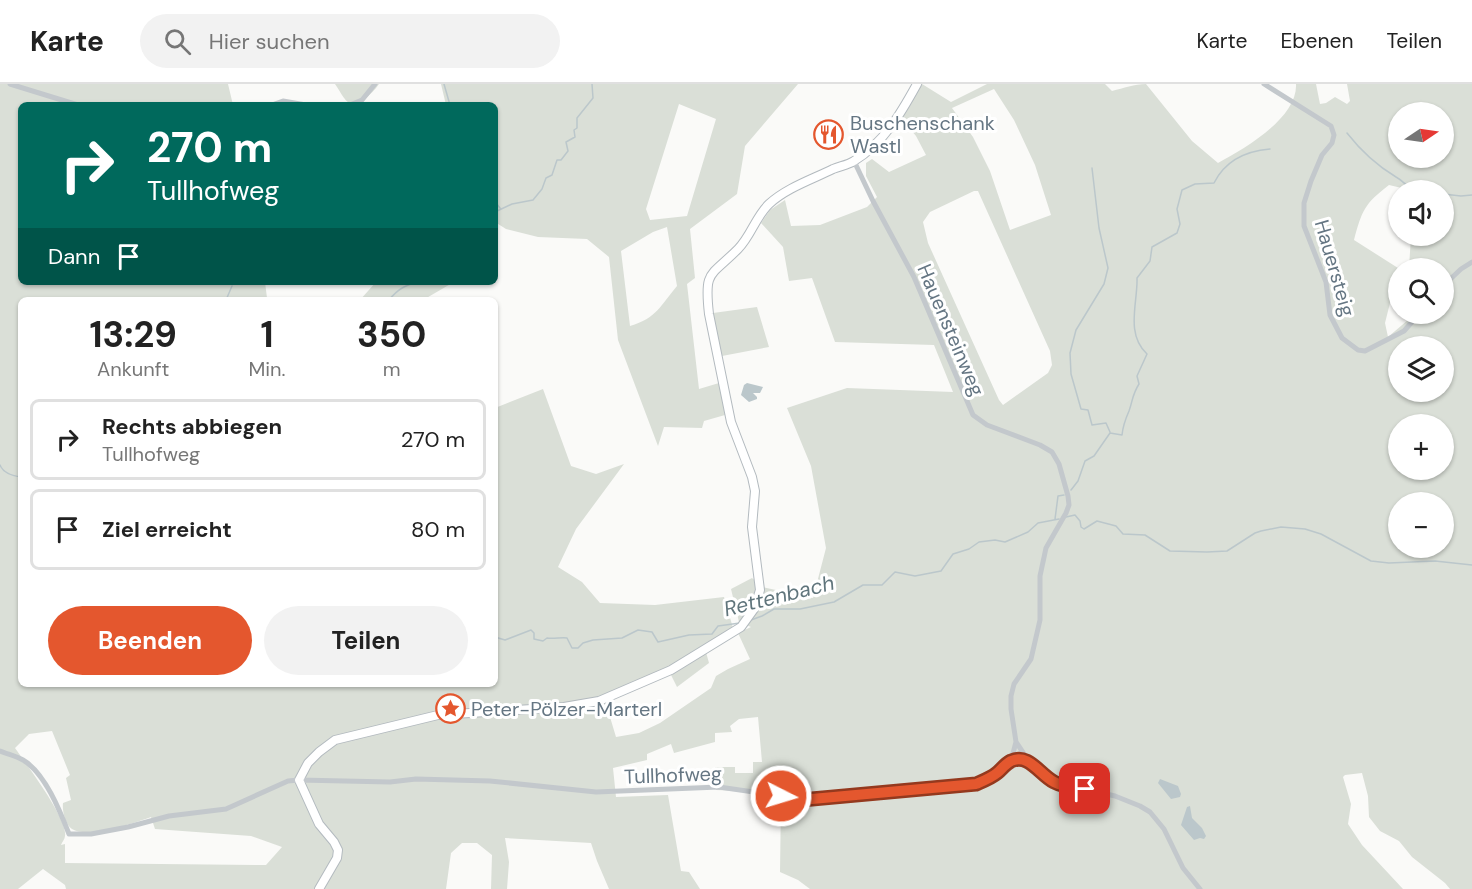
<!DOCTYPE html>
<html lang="de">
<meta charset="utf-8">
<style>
:root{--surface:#fff;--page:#f2f2f2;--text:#222;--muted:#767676;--line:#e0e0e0;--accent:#e4572e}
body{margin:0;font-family:"DM Sans",sans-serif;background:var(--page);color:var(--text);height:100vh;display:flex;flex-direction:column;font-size:22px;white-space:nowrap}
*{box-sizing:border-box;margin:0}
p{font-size:20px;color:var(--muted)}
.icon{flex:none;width:33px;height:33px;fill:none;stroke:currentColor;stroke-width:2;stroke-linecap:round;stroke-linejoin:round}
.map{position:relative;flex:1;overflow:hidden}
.details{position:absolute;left:18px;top:213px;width:480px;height:390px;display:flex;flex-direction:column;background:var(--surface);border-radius:9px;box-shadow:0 2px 4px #0004}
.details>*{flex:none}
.guide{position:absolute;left:18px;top:18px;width:480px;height:183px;border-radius:9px;box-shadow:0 2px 4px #0004;background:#00695c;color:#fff;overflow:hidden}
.needle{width:39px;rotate:77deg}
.buttons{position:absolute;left:1388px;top:18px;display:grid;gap:12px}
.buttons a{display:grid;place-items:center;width:66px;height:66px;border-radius:50%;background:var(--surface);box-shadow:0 2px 4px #0004;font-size:30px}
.pin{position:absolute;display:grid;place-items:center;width:51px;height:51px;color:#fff;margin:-26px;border-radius:12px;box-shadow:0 3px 9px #0006}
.me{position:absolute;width:66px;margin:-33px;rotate:95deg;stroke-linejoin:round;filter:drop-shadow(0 0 4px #0008)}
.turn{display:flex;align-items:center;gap:21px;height:126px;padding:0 30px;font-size:27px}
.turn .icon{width:78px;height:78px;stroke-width:2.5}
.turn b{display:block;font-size:42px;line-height:51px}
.then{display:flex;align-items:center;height:57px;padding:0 30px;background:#0003;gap:12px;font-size:22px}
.eta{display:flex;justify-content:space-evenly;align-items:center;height:102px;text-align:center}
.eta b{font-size:36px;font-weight:700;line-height:42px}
.primary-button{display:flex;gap:12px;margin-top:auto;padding:12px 30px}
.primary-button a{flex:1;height:69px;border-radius:36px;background:var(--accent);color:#fff;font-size:24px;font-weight:700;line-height:69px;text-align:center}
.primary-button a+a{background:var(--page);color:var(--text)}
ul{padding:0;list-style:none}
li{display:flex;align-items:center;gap:18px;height:81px;margin:0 12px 9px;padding:0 18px;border:3px solid var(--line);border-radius:9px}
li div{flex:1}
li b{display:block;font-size:22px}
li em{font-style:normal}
header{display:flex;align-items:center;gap:36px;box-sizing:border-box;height:84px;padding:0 30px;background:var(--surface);border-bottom:2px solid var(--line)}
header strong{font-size:28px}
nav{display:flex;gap:33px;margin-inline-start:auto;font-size:21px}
.search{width:420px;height:54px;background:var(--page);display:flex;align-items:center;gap:15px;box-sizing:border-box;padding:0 21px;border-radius:33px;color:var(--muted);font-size:22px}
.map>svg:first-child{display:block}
.green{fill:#dadfd7;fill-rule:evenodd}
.water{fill:#bbc7cb}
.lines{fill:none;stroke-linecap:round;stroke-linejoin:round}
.stream{stroke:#bbc7cb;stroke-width:1.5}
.secondary-casing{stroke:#b3babf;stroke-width:10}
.street{stroke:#c3c8cc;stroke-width:5}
.secondary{stroke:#fff;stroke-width:8}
.route-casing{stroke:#94391e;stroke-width:15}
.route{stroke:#e4572e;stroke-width:10}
.labels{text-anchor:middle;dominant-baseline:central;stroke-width:6;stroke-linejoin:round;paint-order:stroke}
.poi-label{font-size:20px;fill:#657683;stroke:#fff;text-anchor:start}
.street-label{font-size:20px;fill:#657683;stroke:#fff}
.water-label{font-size:21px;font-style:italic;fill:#60757c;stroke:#fff}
</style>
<header>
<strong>Karte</strong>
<div class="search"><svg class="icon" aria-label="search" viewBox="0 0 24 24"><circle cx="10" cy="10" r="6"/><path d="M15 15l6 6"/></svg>Hier suchen</div>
<nav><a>Karte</a><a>Ebenen</a><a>Teilen</a></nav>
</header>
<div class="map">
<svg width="1472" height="805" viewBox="0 0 1472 805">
<rect width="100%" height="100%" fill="#fafaf8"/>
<path class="green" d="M 0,0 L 228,0 L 233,21 L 21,21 L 21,198 L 265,198 L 267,214 L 278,216 L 63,216 L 62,214 L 60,216 L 21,216 L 21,600 L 495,600 L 495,324 L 543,305 L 571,382 L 596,390 L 624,380 L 576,445 L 558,483 L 582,498 L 600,519 L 655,521 L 724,513 L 733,544 L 704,561 L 709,579 L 677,603 L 667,583 L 604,613 L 616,653 L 639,649 L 660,639 L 711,604 L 716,592 L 728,585 L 750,575 L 738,549 L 751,543 L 739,538 L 731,505 L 752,494 L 762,503 L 813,514 L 826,464 L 811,382 L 787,324 L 847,304 L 953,308 L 934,261 L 835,258 L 812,194 L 789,197 L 783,163 L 761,139 L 770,126 L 785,116 L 791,142 L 820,141 L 867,123 L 877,113 L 866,92 L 866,79 L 872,75 L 889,88 L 926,71 L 916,52 L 901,34 L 922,0 L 951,18 L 987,0 L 1105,0 L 1112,7 C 1124,4 1134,0 1146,0 L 1192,57 L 1218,79 C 1244,65 1298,34 1296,0 L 1316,0 L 1320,20 L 1326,19 L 1335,13 L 1347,20 L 1350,17 L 1347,0 L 1472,0 L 1472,805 L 1450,805 L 1445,799 L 1412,773 L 1399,757 L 1380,747 L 1369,733 L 1368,712 L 1362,689 L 1345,691 L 1343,693 L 1351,720 L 1348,740 L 1362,761 L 1403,805 L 810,805 L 798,796 L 780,788 L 781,715 L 741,707 L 716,706 L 715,683 L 735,683 L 735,689 L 753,689 L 753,678 L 762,678 L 758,633 L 739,635 L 730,642 L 732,648 L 715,649 L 715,658 L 674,669 L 671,660 L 647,670 L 647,676 L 613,684 L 616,713 L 668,711 L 681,787 L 689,788 L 700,805 L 609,805 L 597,777 L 591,759 L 505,754 L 509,778 L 507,805 L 491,805 L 492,771 L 477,759 L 462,759 L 451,769 L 446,805 L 66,805 L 65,801 L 43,785 L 18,805 L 0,805 ZM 994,5 L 1014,36 L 1035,81 L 1051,131 L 1010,146 L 990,87 L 973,53 L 952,24 ZM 1398,28 L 1443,28 L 1443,74 L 1398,74 ZM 1389,101 L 1410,106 L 1443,106 L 1443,152 L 1411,152 L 1409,184 L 1443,184 L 1443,230 L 1415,230 L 1388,253 L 1385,239 L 1395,199 L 1398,199 L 1398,184 L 1354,156 C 1362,127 1364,120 1389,101 ZM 974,107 L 978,107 L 1050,267 L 1052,281 L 1048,289 L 1003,321 L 999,316 L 928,159 L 923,138 L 930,128 ZM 1398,262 L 1443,262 L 1443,308 L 1398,308 ZM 1398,340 L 1443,340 L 1443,386 L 1398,386 ZM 1398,418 L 1443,418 L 1443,464 L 1398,464 ZM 52,647 L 70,691 L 66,694 L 71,716 L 63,719 C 62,726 65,740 72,745 C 88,755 135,739 151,733 L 155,745 L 251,752 L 282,763 L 266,781 L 65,779 L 65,760 L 61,761 C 62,758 65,755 65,752 C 68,735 26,680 15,664 L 29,650 Z
M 335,0 L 379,0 C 375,6 370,10 365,15 C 348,28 344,13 335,0 Z
M 441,0 L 798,0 L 745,62 L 737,110 L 690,145 L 695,194 L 687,200 L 699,305 L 719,299 L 725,331 L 704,337 L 702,344 L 664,343 L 658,362 L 618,256 L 609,173 L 587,155 L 538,153 L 506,145 L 495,138 L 495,21 L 446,21 ZM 679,20 L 716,35 L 687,132 L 650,136 L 646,125 ZM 667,143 L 677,202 C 660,222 657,234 630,242 L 621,167 L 653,148 Z
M 376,198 L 454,198 L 423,216 L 360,216 Z
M 757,223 L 769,263 L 722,272 L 713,229 Z"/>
<path class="water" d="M 747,299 L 763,303 L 760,309 L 753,309 L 757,313 L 757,315 L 749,318 L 741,311 L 744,301 Z
M 1160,695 L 1178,702 L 1181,710 L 1180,713 L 1171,715 L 1158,699 Z
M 1190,722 L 1192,734 L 1202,744 L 1206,752 L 1204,755 L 1200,754 L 1194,756 L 1181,741 L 1187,723 Z"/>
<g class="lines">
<path class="stream" d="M 444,0 L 450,21
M 1347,49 C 1361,67 1376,81 1396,93 C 1407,99 1405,104 1419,106
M 1092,84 L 1099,144 L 1108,184 L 1104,200 L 1076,246 L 1070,269 L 1071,290 L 1081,325 L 1088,326 L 1092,341 L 1106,339 L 1110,348
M 495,106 L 496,119 L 500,124
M 1443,110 L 1461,112 L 1472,111
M 495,128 L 512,120 L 533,116 L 542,105 L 546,94 L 552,91 L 557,76 L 561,76 L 568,67 L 566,58 L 575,53 L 574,46 L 577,44 L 577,34 L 593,14 L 592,0
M 226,216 L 232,202
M 389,216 C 398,205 405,201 419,198
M 0,381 C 3,389 13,392 21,393
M 1071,406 L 1078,397 L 1085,377 L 1094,372 L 1110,349 L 1122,351 C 1123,341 1125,336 1129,327 C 1133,316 1132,311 1139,300 L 1137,292 L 1147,270 C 1125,250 1138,218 1137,194 L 1150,177 L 1152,163 L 1177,149 L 1180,140 L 1177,125 L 1182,106 L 1195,100 L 1214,99 C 1225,77 1246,67 1270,65
M 1066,433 L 1075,431 L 1080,437 L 1081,443 L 1084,445 L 1097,437 L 1116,442 L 1123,450 L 1145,451 L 1170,467 L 1207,468 L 1227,467 L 1255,449 L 1261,447 L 1281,443 L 1305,445 L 1321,450 L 1371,477 L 1389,479 L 1435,477 L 1472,481
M 1055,435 L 1058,412 L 1064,411
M 751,536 L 762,532 L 774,525 L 800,525 L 834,518 L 863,501 L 882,501 L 895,488 L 915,492 L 941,487 L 953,470 L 969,465 L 979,458 L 995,456 L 1005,458 L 1028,448 L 1038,439 L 1059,435
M 495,553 L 505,556 L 531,546 L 534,549 L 534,555 L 543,557 L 547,554 C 553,555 563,553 567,554 L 572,564 L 578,564 L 583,559 L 593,556 L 622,554 L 638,546 L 652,548 L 658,558 L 689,551 L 712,550 L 718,542 L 740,539"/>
<defs>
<path id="secondary" d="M 319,805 L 337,774 L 338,766 L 334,758 L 319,740 L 299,696 L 308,679 L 319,668 L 335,656 L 438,631 L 564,623 L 599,617 L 671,586 L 741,543 L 754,525 L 760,506 L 752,443 L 755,407 L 752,393 L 731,338 L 709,230 C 704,186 710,193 738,165 C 751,152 756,132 769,120 C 786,104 813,95 833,85 C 840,82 848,81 854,77 C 884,59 901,29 917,0"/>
</defs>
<use href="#secondary" class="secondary-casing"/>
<path class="street" d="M 10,0 L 78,21
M 1264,0 L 1331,42 L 1334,51 L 1332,59 L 1322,71 L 1311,97 L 1304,119 L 1304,142 L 1326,198 L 1330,231 L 1342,254 L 1358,266 L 1365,267 L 1404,247 L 1419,230
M 272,21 L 283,17 L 306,21
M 350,21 L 362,16 L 375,0
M 854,77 L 873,117 L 914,193 L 973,331 L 987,341 L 1040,361 L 1052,368 L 1059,380 L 1068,412 L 1069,421 L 1066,429 L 1046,464 L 1040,492 L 1040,536 L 1031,575 L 1014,600 L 1011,612 L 1011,625 L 1016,658 L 1011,677
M 1443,202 L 1461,185 L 1472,178
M 1016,658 L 1028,676 L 1040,688 L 1054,698 L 1115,712 L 1140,722 L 1150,728 L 1164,745 L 1183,784 L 1200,805
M 0,667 C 7,670 16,672 23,676 C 45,689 60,727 69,750 L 91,750 L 128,743 L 169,732 L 226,725 L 288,697 L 299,696 L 390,698 L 416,695 L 490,697 L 596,708 L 719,703 L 801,715 L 976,700 L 996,690 L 1011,677 L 1028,676"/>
<use href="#secondary" class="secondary"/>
</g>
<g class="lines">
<defs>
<path id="route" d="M 781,712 L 801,716 L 976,700 C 983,697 991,694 997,689 C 1001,686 1005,680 1011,677 C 1029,669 1039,690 1054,698 C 1063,703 1075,704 1085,705"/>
</defs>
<use href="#route" class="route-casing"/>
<use href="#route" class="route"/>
</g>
<defs>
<symbol id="restaurant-ring" viewBox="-11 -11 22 22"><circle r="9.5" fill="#fff" stroke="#e4572e" stroke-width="1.5"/><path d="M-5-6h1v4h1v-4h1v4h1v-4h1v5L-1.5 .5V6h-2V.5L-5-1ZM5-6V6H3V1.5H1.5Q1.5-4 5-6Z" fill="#e4572e"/></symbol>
<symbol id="sight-ring" viewBox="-11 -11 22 22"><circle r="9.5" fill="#fff" stroke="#e4572e" stroke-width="1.5"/><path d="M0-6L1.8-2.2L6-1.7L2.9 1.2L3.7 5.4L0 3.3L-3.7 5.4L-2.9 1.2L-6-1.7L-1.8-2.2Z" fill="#e4572e"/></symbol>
</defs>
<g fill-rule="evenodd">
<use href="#restaurant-ring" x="812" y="34" width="33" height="33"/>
<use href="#sight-ring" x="434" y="608" width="33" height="33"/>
</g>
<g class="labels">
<g class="poi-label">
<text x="850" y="39">Buschenschank<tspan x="850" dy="23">Wastl</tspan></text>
<text x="471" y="625">Peter-Pölzer-Marterl</text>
</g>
<g class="street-label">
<text transform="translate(1335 184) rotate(74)">Hauersteig</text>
<text transform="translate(951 246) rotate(67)">Hauensteinweg</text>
<text transform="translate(673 691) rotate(-2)">Tullhofweg</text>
</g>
<g class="water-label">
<text transform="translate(779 512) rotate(-14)">Rettenbach</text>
</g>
</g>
</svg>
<div class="buttons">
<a><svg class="needle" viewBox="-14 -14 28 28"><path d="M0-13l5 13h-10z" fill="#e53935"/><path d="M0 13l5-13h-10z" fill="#767676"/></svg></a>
<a><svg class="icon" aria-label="sound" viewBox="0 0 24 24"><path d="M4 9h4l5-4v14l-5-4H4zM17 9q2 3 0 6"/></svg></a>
<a><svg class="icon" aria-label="search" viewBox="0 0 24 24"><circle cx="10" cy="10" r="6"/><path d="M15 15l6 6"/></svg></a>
<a><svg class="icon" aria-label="layers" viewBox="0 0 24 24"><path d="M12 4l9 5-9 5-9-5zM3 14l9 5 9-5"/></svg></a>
<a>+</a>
<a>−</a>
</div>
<div class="pin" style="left:1085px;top:705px;background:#d93025"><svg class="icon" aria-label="arrive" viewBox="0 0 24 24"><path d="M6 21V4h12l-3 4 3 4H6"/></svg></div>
<svg class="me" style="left:781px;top:712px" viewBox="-20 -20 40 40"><circle r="17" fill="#e4572e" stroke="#fff" stroke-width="3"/><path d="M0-11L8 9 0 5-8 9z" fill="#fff"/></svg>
<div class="guide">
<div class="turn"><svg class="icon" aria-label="right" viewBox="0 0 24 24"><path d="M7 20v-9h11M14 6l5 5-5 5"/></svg><div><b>270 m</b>Tullhofweg</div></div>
<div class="then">Dann<svg class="icon" aria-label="arrive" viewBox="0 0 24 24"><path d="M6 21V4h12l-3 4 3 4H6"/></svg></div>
</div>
<section class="details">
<div class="eta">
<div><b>13:29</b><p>Ankunft</p></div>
<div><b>1</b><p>Min.</p></div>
<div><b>350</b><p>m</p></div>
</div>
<ul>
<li><svg class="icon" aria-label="right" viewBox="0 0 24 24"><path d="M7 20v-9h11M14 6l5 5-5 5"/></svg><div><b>Rechts abbiegen</b><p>Tullhofweg</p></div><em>270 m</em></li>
<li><svg class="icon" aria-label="arrive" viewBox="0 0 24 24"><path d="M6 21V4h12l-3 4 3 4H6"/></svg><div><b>Ziel erreicht</b></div><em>80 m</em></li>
</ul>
<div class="primary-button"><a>Beenden</a><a>Teilen</a></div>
</section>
</div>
